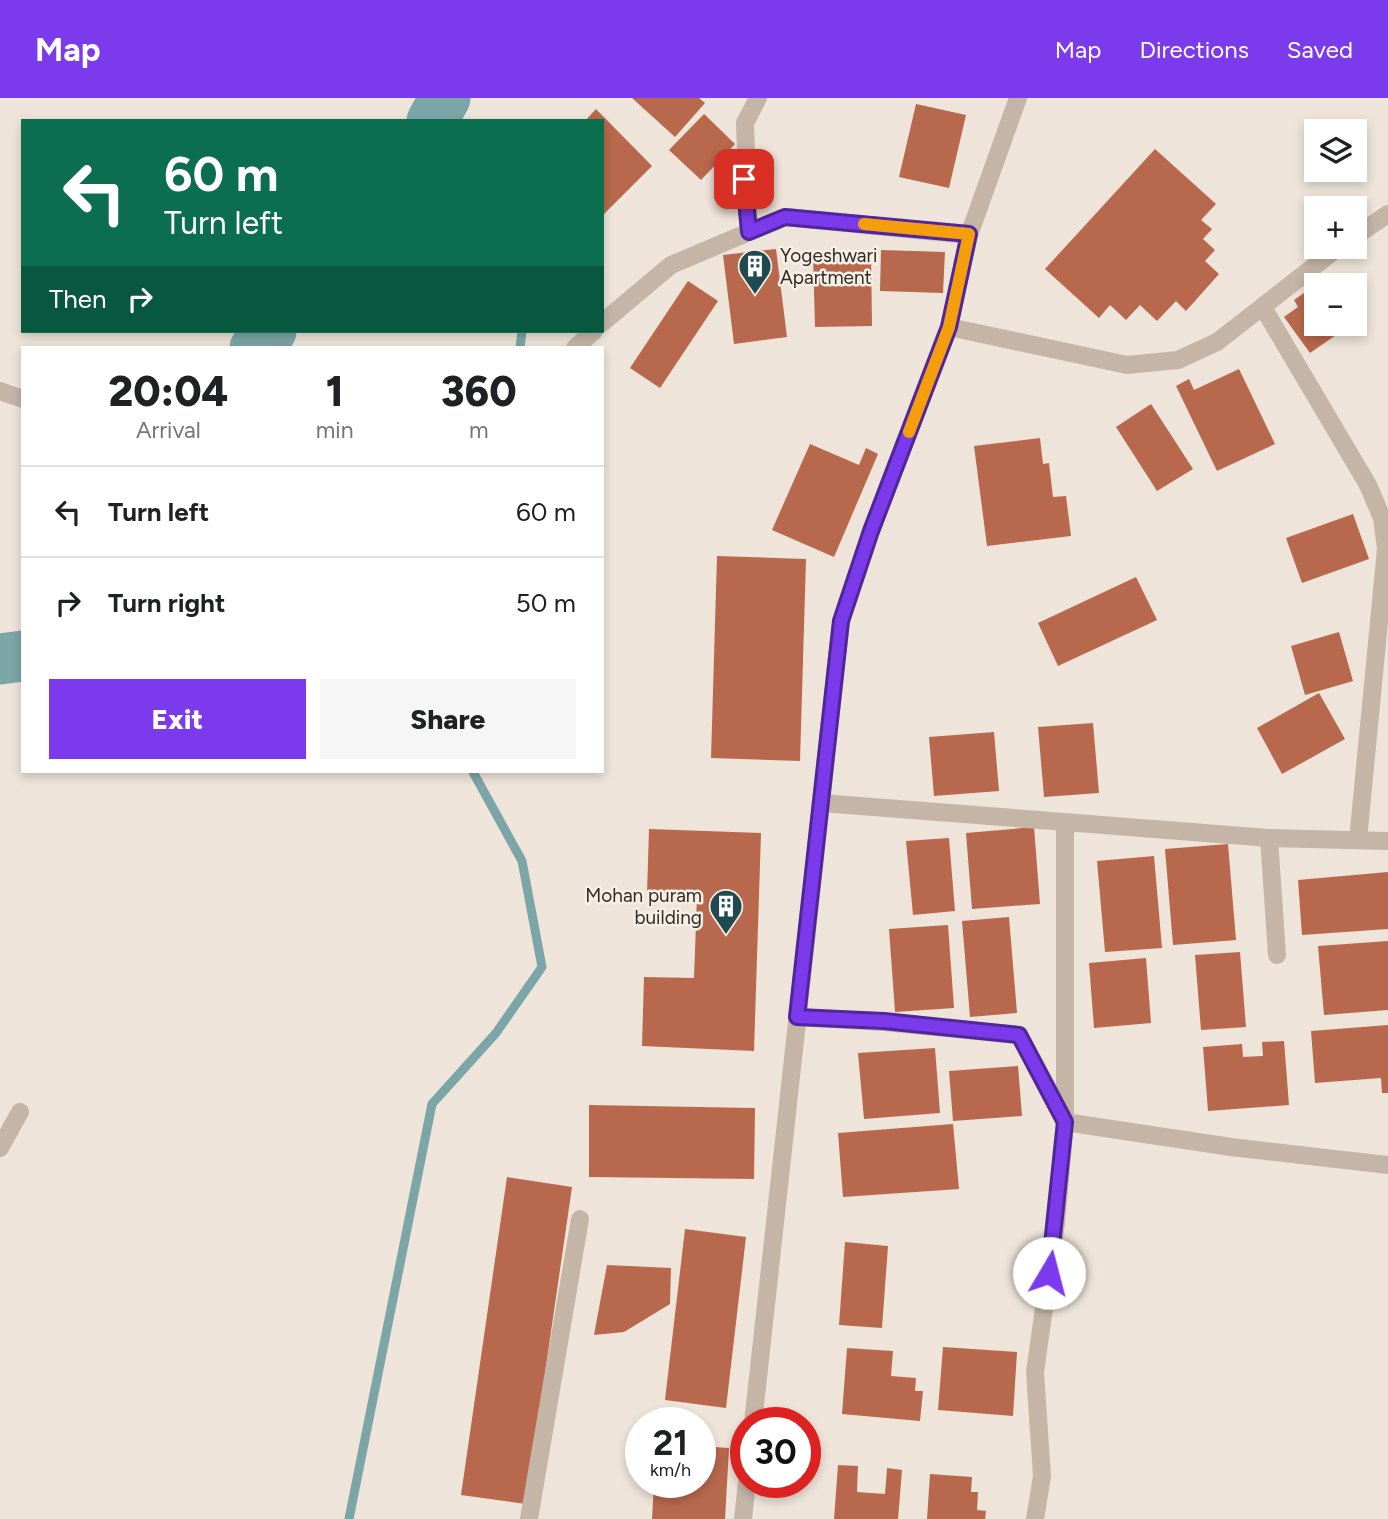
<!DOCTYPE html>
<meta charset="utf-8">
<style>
:root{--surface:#fff;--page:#f6f6f6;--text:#202124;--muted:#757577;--line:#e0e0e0;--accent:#7c3aed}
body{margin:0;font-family:Figtree,sans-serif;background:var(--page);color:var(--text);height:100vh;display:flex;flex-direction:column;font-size:26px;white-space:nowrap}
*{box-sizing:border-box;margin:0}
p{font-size:23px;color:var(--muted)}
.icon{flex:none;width:38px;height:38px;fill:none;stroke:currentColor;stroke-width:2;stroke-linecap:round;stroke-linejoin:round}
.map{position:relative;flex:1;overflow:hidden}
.panel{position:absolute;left:21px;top:248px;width:583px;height:427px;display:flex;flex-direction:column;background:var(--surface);border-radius:0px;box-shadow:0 4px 10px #0003}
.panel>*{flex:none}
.guide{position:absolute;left:21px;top:21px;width:583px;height:214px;border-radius:0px;box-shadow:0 4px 10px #0003;background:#0b6e4f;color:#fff;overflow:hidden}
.buttons{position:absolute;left:1304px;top:21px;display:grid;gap:14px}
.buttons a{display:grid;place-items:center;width:63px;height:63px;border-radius:0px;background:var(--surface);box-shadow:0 4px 10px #0003;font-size:35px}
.speed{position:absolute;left:625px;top:1309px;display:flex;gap:14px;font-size:35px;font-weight:700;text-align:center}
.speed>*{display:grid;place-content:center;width:91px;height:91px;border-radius:50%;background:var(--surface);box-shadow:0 4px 10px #0003;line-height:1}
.speed small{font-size:18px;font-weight:400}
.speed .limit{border:10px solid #d22;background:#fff;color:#111}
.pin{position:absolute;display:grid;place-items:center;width:60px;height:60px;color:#fff;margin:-30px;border-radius:14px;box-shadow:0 4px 10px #0006}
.me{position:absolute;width:77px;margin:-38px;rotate:8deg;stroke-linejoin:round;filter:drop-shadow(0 0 5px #0008)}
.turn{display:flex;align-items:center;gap:24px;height:147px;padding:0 28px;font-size:32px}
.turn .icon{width:91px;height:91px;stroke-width:2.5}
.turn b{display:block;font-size:49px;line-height:60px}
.then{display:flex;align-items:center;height:66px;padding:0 28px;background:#0003;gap:14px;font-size:26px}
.eta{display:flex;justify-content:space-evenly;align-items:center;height:119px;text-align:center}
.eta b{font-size:42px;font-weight:800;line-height:49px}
.primary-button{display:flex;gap:14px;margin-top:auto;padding:14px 28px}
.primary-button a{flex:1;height:80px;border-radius:0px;background:var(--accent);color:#fff;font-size:28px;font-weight:800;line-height:80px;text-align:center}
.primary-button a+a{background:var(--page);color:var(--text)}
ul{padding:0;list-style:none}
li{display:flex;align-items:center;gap:21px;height:91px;padding:0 28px;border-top:2px solid var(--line)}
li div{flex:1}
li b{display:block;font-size:26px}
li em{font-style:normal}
header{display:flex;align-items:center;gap:42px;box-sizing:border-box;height:98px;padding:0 35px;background:var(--accent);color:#fff}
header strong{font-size:33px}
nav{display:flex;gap:38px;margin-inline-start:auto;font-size:24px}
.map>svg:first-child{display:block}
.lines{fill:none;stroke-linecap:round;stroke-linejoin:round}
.stream{stroke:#7ca5a7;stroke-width:9}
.river{stroke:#7ca5a7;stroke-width:51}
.building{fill:#b8694d}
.minor{stroke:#c4b5a7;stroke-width:18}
.route-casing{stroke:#51269a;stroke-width:18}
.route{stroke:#7c3aed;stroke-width:12}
.slow{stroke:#f59e0b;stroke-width:12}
.labels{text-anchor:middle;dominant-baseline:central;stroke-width:5;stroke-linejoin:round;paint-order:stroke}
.poi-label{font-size:19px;fill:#322a26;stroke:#f6efe5;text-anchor:start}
</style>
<header>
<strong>Map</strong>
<nav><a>Map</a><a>Directions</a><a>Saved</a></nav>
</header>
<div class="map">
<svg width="1388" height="1421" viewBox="0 0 1388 1421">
<rect width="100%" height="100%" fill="#eee4d9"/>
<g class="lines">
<path class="stream" d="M 520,250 L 522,233
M 349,1421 L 432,1006 L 496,935 L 542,869 L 522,763 L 473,674"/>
<path class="river" d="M 432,23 L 445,0
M 255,250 L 271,233
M 0,561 L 23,558"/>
</g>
<path class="building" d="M 632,0 L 699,0 L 705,5 L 675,39 Z
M 916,6 L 966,17 L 949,90 L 899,79 Z
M 596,11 L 652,68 L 602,118 L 602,23 L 585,23 Z
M 704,16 L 735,46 L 701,82 L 669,52 Z
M 1155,51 L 1216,106 L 1201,122 L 1212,131 L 1203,141 L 1215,152 L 1205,163 L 1219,176 L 1186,213 L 1176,203 L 1157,223 L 1140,207 L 1126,222 L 1110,207 L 1099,220 L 1045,171 Z
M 776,151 L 787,239 L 734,246 L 723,157 Z
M 881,152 L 945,154 L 943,195 L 880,193 Z
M 871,155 L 872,228 L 815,229 L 813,156 Z
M 1327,179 L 1333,187 L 1316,187 L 1316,226 L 1352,226 L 1310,255 L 1284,219 L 1298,209 L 1294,202 Z
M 688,183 L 718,203 L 660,290 L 630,270 Z
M 1239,271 L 1275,346 L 1217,373 L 1176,288 L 1189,281 L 1194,292 Z
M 1151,306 L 1193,371 L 1157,393 L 1116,329 Z
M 1040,340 L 1043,366 L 1049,365 L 1053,399 L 1066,398 L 1071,438 L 987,448 L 974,348 Z
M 810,346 L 859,367 L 866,350 L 878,356 L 834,459 L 772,432 Z
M 1353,416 L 1369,461 L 1302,485 L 1286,440 Z
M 717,458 L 806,461 L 800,663 L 711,660 Z
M 1136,479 L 1157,522 L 1058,568 L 1038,525 Z
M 1339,534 L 1353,583 L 1305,597 L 1291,548 Z
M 1319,595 L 1345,641 L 1282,676 L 1257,630 Z
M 1093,625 L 1099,695 L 1044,699 L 1038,629 Z
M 994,634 L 999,693 L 934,698 L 929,639 Z
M 1034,729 L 1040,806 L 972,811 L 966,735 Z
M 649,731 L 761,735 L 754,953 L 642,948 L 644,879 L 694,880 L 697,798 L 647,796 Z
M 949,740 L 955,813 L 913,817 L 906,743 Z
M 1228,746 L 1236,842 L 1173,847 L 1165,751 Z
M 1154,758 L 1162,850 L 1105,854 L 1097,763 Z
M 1388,774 L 1388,831 L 1302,837 L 1298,782 Z
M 1009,819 L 1017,915 L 970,919 L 962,823 Z
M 948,827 L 954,910 L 895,914 L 889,831 Z
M 1388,843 L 1388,912 L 1324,917 L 1318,848 Z
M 1240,854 L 1246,929 L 1201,932 L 1195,857 Z
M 1146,860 L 1151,925 L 1094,930 L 1089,865 Z
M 1388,927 L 1388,995 L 1382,995 L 1381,980 L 1315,985 L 1311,933 Z
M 1284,943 L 1289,1007 L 1208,1013 L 1203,949 L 1242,946 L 1243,959 L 1263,958 L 1262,944 Z
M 935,950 L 940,1015 L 864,1021 L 858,955 Z
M 1018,968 L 1022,1018 L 953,1023 L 949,973 Z
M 589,1007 L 755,1010 L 754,1081 L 589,1079 Z
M 953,1026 L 959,1091 L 843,1099 L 838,1035 Z
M 507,1079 L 572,1089 L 526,1406 L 461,1397 Z
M 685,1131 L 746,1139 L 726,1310 L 665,1302 Z
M 845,1144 L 888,1148 L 882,1230 L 839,1227 Z
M 607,1167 L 671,1170 L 670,1206 L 624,1234 L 594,1237 Z
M 943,1249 L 1017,1254 L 1013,1318 L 938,1312 Z
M 847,1250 L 893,1253 L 891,1278 L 916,1280 L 915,1293 L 923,1293 L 920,1323 L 842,1316 Z
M 700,1348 L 729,1350 L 725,1421 L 652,1421 L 654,1384 L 700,1384 Z
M 838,1367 L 858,1368 L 857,1394 L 885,1396 L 887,1370 L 902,1372 L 898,1421 L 834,1421 Z
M 930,1376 L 972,1379 L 971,1394 L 978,1394 L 977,1412 L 986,1413 L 985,1421 L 927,1421 Z"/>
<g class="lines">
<path class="minor" d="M 749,134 L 745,25 L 758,0
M 1354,139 L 1388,116
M 1264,211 L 1368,387 L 1382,420 L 1386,451 L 1358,742
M 602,225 L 671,167 L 785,119 L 969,137
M 949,229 L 1127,267 L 1178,262 L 1217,244 L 1339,149
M 575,250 L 594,233
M 0,293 L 23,301
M 822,705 L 1269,740 L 1388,743
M 1065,724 L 1065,1024 L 1231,1049 L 1388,1067
M 1269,740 L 1277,857
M 797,919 L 884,924 L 1019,937 L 1065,1024 L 1056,1125 L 1035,1274 L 1042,1378 L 1035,1421
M 0,1050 L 20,1014
M 753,1325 L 841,523 L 871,433 L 949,229 L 969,137 L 1018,0
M 529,1421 L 580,1121
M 743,1421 L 747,1384"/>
</g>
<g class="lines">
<defs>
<path id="route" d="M 744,81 L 749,134 L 785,119 L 969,136 L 949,229 L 871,433 L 841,523 L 797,919 L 884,923 L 1019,937 L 1065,1024 L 1049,1175"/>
</defs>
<use href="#route" class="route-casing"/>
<use href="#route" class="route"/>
<path class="slow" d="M 864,126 L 969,136 L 949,229 L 909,334"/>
</g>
<defs>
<symbol id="building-pin" viewBox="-11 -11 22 30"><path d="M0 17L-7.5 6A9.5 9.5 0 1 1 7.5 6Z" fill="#214a4e" stroke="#f6efe5"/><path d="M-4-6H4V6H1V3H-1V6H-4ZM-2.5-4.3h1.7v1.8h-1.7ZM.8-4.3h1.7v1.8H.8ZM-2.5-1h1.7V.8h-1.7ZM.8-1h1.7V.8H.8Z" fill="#fff"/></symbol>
</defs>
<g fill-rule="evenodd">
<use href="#building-pin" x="736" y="149" width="38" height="52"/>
<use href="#building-pin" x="707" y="789" width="38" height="52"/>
</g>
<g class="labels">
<g class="poi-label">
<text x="780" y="157">Yogeshwari<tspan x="780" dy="22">Apartment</tspan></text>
<text x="702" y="797" text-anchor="end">Mohan puram<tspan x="702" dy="22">building</tspan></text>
</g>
</g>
</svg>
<div class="buttons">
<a><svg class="icon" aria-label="layers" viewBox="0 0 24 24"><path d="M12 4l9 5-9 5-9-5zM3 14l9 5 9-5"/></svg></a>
<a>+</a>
<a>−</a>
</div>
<div class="speed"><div>21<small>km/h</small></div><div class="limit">30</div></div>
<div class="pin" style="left:744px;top:81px;background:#d93025"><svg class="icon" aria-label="arrive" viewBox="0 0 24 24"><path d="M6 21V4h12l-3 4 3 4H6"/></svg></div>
<svg class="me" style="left:1049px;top:1175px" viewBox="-20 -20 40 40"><circle r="19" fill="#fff"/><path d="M0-13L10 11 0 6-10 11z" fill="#7c3aed"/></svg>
<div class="guide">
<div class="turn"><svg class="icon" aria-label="left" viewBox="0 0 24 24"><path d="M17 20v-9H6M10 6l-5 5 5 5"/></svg><div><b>60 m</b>Turn left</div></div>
<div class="then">Then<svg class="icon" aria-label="right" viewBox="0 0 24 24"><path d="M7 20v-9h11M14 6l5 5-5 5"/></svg></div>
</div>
<section class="panel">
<div class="eta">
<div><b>20:04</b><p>Arrival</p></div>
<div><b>1</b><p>min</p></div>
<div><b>360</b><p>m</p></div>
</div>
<ul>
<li><svg class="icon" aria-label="left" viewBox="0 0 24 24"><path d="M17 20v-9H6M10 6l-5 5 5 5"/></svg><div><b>Turn left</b></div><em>60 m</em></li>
<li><svg class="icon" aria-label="right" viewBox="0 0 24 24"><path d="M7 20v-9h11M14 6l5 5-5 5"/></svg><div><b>Turn right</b></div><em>50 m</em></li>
</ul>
<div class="primary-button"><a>Exit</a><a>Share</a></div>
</section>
</div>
